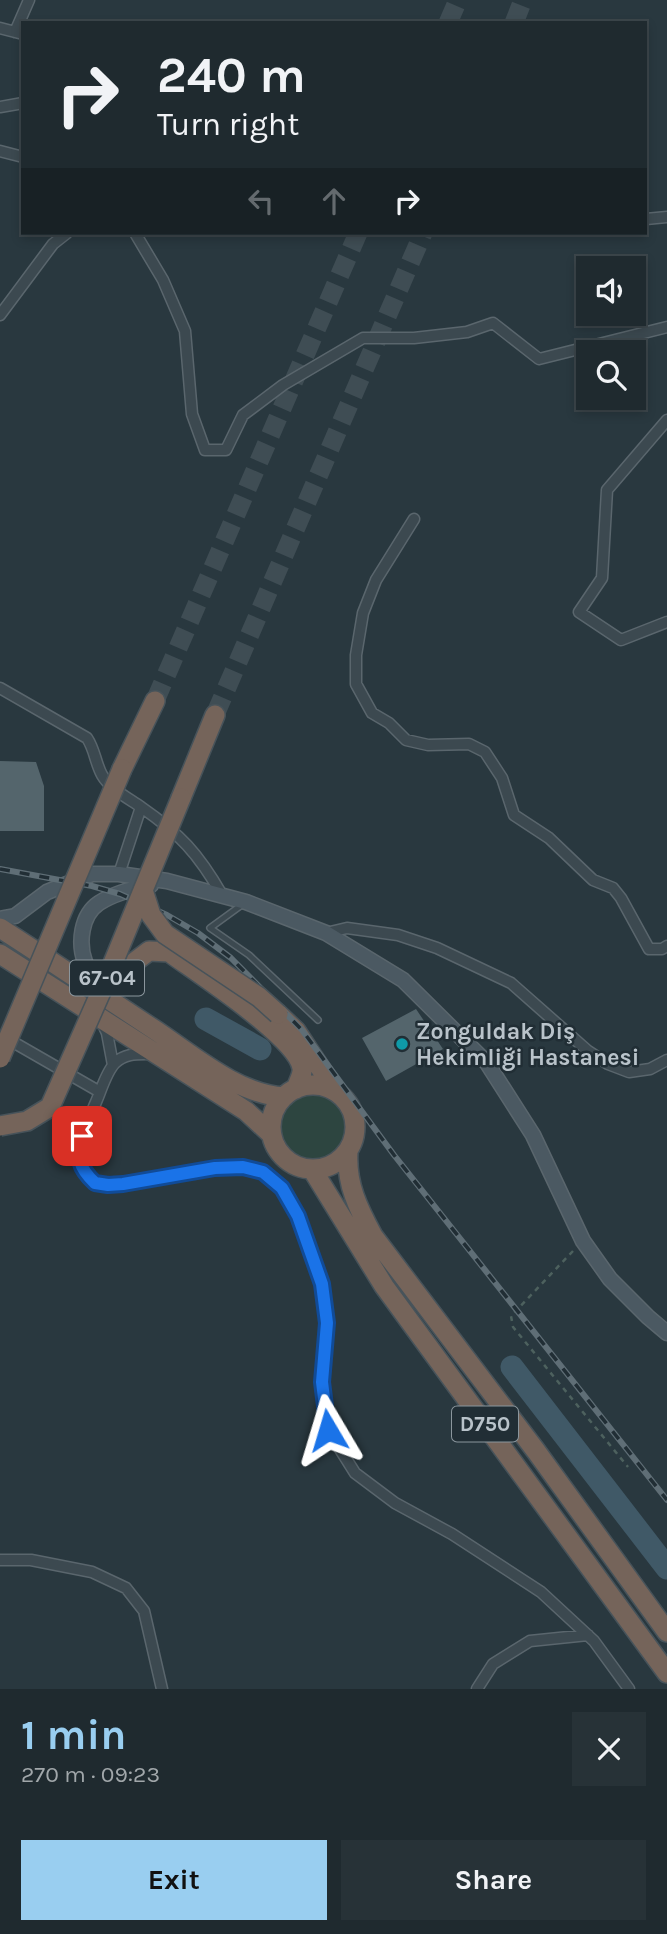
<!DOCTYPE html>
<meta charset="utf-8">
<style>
:root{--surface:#1f2a2f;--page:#273237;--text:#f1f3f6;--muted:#a1a7aa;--line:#3c464b;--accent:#99cef0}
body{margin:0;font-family:Karla,sans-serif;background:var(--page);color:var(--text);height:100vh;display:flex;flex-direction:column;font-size:26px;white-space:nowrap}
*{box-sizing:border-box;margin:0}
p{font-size:23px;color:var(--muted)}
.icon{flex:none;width:38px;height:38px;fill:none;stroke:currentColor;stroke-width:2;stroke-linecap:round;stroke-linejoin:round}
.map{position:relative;height:1689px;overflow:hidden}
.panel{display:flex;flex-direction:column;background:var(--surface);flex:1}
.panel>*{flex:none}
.hud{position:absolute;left:21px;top:21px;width:626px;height:214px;border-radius:0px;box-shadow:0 4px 10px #0003,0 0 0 2px var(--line);background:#1f2a2f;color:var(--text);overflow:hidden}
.buttons{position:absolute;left:576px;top:256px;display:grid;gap:14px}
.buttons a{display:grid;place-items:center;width:70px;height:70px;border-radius:0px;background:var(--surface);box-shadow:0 4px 10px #0003,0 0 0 2px var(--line);font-size:35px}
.pin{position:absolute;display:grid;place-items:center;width:60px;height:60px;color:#fff;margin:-30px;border-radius:14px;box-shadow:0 4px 10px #0006}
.me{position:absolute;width:77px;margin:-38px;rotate:353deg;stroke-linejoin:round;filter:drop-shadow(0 0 5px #0008)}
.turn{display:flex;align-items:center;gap:24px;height:147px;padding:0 21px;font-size:32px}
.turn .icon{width:91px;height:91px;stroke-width:2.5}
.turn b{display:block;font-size:49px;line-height:60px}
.lanes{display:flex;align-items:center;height:66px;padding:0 21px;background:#0003;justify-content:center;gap:35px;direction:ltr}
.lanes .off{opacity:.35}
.round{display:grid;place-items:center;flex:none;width:74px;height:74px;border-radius:0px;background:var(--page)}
.overview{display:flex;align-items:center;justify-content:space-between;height:119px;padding:0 21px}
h1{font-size:42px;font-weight:700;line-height:52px;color:var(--accent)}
.primary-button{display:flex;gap:14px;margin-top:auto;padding:14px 21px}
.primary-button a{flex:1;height:80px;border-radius:0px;background:var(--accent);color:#111;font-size:28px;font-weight:700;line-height:80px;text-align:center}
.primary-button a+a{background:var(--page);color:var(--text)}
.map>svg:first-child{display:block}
.green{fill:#2d4540}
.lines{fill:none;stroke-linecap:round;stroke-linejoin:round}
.river{stroke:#405967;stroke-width:23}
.building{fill:#54656c}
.highway-tunnel{stroke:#3f4d54;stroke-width:19;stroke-dasharray:19 10;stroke-linecap:butt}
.lane-casing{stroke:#5a666d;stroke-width:8}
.street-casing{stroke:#5a666d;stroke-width:13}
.secondary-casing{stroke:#5a666d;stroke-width:17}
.highway-casing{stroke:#47535a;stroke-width:22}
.path{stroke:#4d615e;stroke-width:2.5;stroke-dasharray:5 5;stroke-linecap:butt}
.lane{stroke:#3c4950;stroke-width:5}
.street{stroke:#3c4950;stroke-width:10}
.secondary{stroke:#4b5962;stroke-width:14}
.highway{stroke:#75645a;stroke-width:19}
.rail-casing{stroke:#5f6e76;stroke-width:6}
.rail{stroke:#212e35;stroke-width:3.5;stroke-dasharray:10;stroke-linecap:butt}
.highway-bridge-casing{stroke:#47535a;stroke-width:22;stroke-linecap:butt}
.highway-bridge{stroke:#75645a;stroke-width:19}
.route-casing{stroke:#114b97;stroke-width:18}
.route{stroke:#1a73e8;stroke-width:12}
.culture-dot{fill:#0f9aa8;stroke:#212e35;stroke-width:2.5}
.labels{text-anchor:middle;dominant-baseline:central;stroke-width:5;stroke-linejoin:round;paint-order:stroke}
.shield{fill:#212e35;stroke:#8b969d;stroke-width:2}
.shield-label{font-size:21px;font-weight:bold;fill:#b9c3ca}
.poi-label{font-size:23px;font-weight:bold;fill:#b9c3ca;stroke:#212e35;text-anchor:start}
</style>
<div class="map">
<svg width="667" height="1689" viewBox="0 0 667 1689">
<rect width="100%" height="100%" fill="#29383f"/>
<path class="green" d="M275 1127a39 39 0 1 1 78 0a39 39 0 1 1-78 0Z"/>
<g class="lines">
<path class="river" d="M 206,1019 L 260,1049
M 512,1367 L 667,1568"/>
</g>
<path class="building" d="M 0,761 L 36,762 L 44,786 L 44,831 L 0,831 Z
M 416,1009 L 443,1049 L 386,1081 L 362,1038 Z"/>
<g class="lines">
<path class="highway-tunnel" d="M 448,23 L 458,0
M 514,23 L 523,0
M 155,701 L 358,233
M 215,715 L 423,233"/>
<defs>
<path id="lane" d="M 243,904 L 210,928 L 249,955 L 318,1020"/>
<path id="street" d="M 0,28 L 23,34
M 15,32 L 29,0
M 0,107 L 23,103
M 0,151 L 23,157
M 646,219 L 667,217
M 135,233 L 163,280 L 185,331 L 192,414 L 205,450 L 226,450 L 243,415 L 283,385 L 363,338 L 414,338 L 467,332 L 493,323 L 539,359 L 667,327
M 0,315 L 53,244 L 67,233
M 667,420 L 607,490 L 602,578 L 579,612 L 621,640 L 667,622
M 414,519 L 376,580 L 363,613 L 356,655 L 356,684 L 372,713 L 389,723 L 406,740 L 428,745 L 469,744 L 485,752 L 502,778 L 514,815 L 549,838 L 593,880 L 613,888 L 621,898 L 649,949 L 662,949 L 667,946
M 0,688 L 87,738 C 95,750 95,762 102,775 C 110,789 128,798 141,807
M 119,874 L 141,807 C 180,834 198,853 222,895
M 326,933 L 347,928 L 398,935 L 437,948 L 511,983 L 588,1051 L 608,1064 L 629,1072 L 650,1069 L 667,1060
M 101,1020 L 107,1033 L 113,1065
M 6,1038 L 100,1092
M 151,1054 C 137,1054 125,1053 115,1063 C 106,1072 101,1091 96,1102 C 83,1132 59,1178 109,1185 L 215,1168 L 243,1167 L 263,1172 L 282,1188 L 298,1216 L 322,1284 L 327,1323 L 322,1382 L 328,1430 L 355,1473 L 395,1503 L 452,1534 L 541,1592 L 594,1641 L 629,1689
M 0,1560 L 31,1560 L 92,1572 L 126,1588 L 144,1611 L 162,1689
M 477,1689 L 493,1664 L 530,1641 L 588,1635"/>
<path id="secondary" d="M 0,919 L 15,916 L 47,892 L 92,874 L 119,874 L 167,881 L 246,902 L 326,933 L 403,980 L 487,1063 L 533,1135 L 583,1241 L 610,1279 L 648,1317 L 667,1333
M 109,992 C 101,983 90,974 85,962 C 78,943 81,915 99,903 C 113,894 135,888 151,885"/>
<path id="highway" d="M 122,769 L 155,701
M 181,798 L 215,715
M 0,928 C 51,961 102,995 152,1028 C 192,1054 236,1094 284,1097
M 0,954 L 246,1111 L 272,1135
M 104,985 L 149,951 L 169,952 C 196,972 297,1037 302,1068 C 303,1075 298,1082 296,1089
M 278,1014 L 296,1031 L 336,1092
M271 1127a42 42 0 1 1 84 0a42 42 0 1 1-84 0Z
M 348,1152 C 346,1184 358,1208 373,1236 L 536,1451 L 667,1632
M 312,1169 L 384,1286 L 667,1673"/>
</defs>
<use href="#lane" class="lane-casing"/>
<use href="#street" class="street-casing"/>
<use href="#secondary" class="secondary-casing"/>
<use href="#highway" class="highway-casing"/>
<path class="path" d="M 573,1251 L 511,1316 L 513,1327 L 628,1467"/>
<use href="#lane" class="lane"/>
<use href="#street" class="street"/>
<use href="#secondary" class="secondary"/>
<use href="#highway" class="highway"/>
<defs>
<path id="rail" d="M 0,869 L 92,886 L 120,894 L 167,915 L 198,933 L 231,958 L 302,1030 L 394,1155 L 667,1500"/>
</defs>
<use href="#rail" class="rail-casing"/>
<use href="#rail" class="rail"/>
<defs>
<path id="highway-bridge" d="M 143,890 L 151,915 L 165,934 L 259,997 L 278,1014
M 0,1058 L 122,769
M 0,1126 L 27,1121 L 50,1107 L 104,985 L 181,798"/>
</defs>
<use href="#highway-bridge" class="highway-bridge-casing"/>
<use href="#highway-bridge" class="highway-bridge"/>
</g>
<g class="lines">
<defs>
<path id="route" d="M 82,1136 C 76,1157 79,1168 95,1183 L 108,1185 L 123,1184 L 215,1168 L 243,1167 L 263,1172 L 282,1188 L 298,1216 L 322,1284 L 327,1323 L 322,1382 L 328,1430"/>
</defs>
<use href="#route" class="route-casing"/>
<use href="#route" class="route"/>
</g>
<circle class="culture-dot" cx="402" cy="1044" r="7"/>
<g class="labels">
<g class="shield">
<rect x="70" y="960.5" width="74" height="35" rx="5"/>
<rect x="452" y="1406.5" width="66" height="35" rx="5"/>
</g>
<g class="shield-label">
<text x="107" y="978">67-04</text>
<text x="485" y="1424">D750</text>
</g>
<g class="poi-label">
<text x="416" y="1031">Zonguldak Diş<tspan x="416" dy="26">Hekimliği Hastanesi</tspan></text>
</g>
</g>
</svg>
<div class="buttons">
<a><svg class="icon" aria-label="sound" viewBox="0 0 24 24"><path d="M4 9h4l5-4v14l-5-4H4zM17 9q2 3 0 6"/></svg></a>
<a><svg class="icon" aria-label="search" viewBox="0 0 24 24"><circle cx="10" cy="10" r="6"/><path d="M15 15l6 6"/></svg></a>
</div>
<div class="pin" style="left:82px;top:1136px;background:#d93025"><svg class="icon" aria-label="arrive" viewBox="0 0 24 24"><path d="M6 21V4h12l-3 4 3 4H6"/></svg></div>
<svg class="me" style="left:328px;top:1430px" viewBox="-20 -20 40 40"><path d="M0-17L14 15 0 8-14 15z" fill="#1a73e8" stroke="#fff" stroke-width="4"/></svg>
<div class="hud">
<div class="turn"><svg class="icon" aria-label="right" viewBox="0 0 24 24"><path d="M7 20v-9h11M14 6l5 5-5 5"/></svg><div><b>240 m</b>Turn right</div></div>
<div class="lanes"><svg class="icon off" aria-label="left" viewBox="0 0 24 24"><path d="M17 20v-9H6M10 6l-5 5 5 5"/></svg><svg class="icon off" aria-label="ahead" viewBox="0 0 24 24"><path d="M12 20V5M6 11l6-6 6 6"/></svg><svg class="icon" aria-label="right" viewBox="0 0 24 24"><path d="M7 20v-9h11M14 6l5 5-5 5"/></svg></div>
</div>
</div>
<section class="panel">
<div class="overview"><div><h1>1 min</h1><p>270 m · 09:23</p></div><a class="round"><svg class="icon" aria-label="close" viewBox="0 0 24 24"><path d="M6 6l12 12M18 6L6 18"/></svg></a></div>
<div class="primary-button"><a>Exit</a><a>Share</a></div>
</section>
